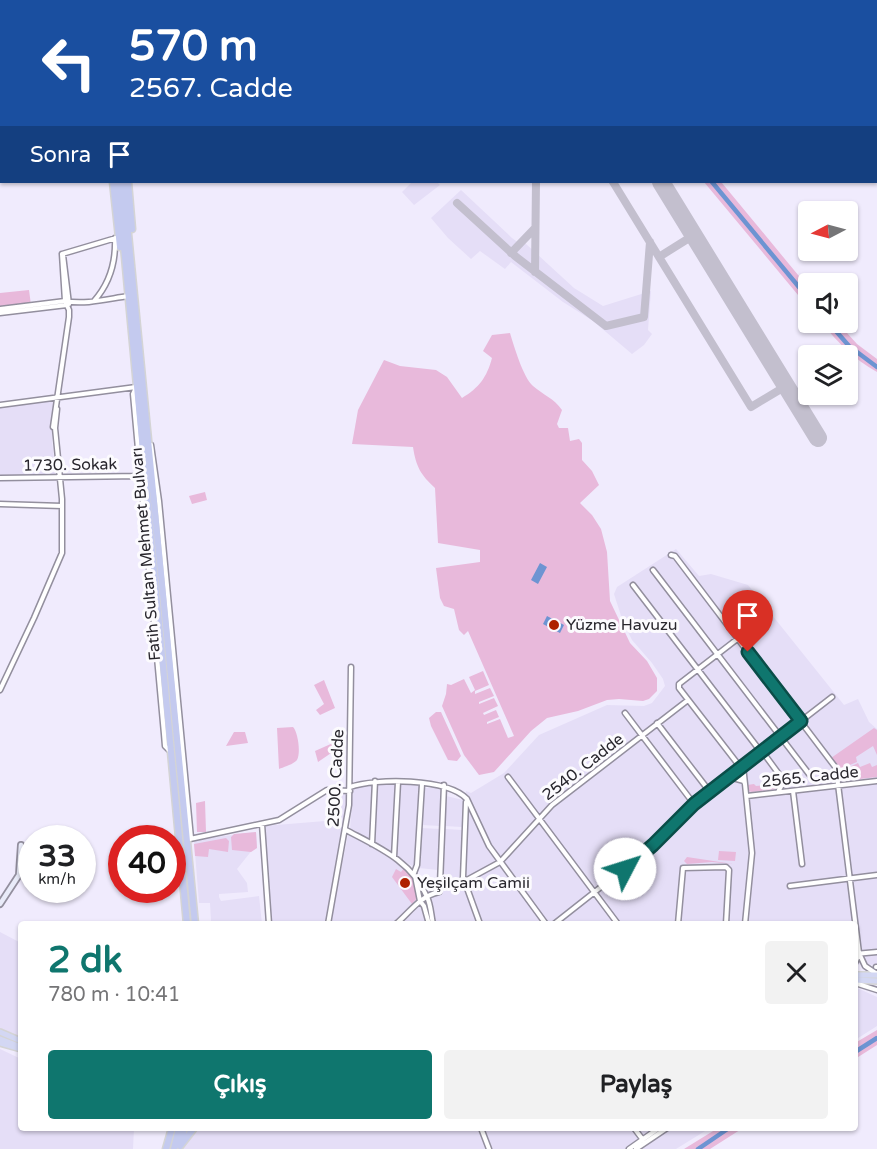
<!DOCTYPE html>
<html lang="tr">
<meta charset="utf-8">
<style>
:root{--surface:#fff;--page:#f2f2f2;--text:#202124;--muted:#757577;--accent:#0f766e}
body{margin:0;font-family:"Varela Round",sans-serif;background:var(--page);color:var(--text);height:100vh;display:flex;flex-direction:column;font-size:22px;white-space:nowrap}
*{box-sizing:border-box;margin:0}
p{font-size:20px;color:var(--muted)}
.icon{flex:none;width:33px;height:33px;fill:none;stroke:currentColor;stroke-width:2;stroke-linecap:round;stroke-linejoin:round}
.map{position:relative;flex:1;overflow:hidden}
.panel{position:absolute;left:18px;top:921px;width:840px;height:210px;display:flex;flex-direction:column;background:var(--surface);border-radius:6px;box-shadow:0 2px 4px #0004}
.panel>*{flex:none}
.banner{position:absolute;left:0px;top:0px;width:878px;height:183px;box-shadow:0 2px 4px #0004;background:#1a4fa0;color:#fff;overflow:hidden}
.needle{width:39px;rotate:264deg}
.buttons{position:absolute;left:798px;top:201px;display:grid;gap:12px}
.buttons a{display:grid;place-items:center;width:60px;height:60px;border-radius:6px;background:var(--surface);box-shadow:0 2px 4px #0004;font-size:30px}
.speed{position:absolute;left:18px;top:825px;display:flex;gap:12px;font-size:30px;font-weight:700;text-align:center}
.speed>*{display:grid;place-content:center;width:78px;height:78px;border-radius:50%;background:var(--surface);box-shadow:0 2px 4px #0004;line-height:1}
.speed small{font-size:15px;font-weight:400}
.speed .limit{border:9px solid #d22;background:#fff;color:#111}
.pin{position:absolute;display:grid;place-items:center;width:51px;height:51px;color:#fff;margin:-62px -26px;border-radius:50% 50% 50% 0;rotate:-45deg;box-shadow:0 0 6px #0007}
.pin .icon{rotate:45deg}
.me{position:absolute;width:66px;margin:-33px;rotate:50deg;stroke-linejoin:round;filter:drop-shadow(0 0 4px #0008)}
.turn{display:flex;align-items:center;gap:21px;height:126px;padding:0 30px;font-size:27px}
.turn .icon{width:78px;height:78px;stroke-width:2.5}
.turn b{display:block;font-size:42px;line-height:51px}
.then{display:flex;align-items:center;height:57px;padding:0 30px;background:#0003;gap:12px;font-size:22px}
.round{display:grid;place-items:center;flex:none;width:63px;height:63px;border-radius:6px;background:var(--page)}
.overview{display:flex;align-items:center;justify-content:space-between;height:102px;padding:0 30px}
h1{font-size:36px;font-weight:700;line-height:45px;color:var(--accent)}
.button{display:flex;gap:12px;margin-top:auto;padding:12px 30px}
.button a{flex:1;height:69px;border-radius:6px;background:var(--accent);color:#fff;font-size:24px;font-weight:700;line-height:69px;text-align:center}
.button a+a{background:var(--page);color:var(--text)}
.map>svg:first-child{display:block}
.built{fill:#e5def7}
.green{fill:#e8b9db}
.water{fill:#6d94d2}
.lines{fill:none;stroke-linecap:round;stroke-linejoin:round}
.river{stroke:#6d94d2;stroke-width:4.5}
.taxiway{stroke:#c3bfce;stroke-width:8}
.runway{stroke:#c3bfce;stroke-width:18}
.tertiary-casing{stroke:#938f9e;stroke-width:7}
.secondary-casing{stroke:#938f9e;stroke-width:8}
.primary-casing{stroke:#d4d4d5;stroke-width:8}
.trunk-casing{stroke:#d4d4d5;stroke-width:9}
.tertiary{stroke:#fff;stroke-width:4}
.secondary{stroke:#e9ebf9;stroke-width:4.5}
.primary{stroke:#d3d7f3;stroke-width:5}
.trunk{stroke:#c4caef;stroke-width:6}
.rail-casing{stroke:#9693a0;stroke-width:4}
.rail{stroke:#fcfbfe;stroke-width:1.5;stroke-dasharray:4.5;stroke-linecap:butt}
.route-casing{stroke:#0a4d48;stroke-width:15}
.route{stroke:#0f766e;stroke-width:10}
.poi-dot{fill:#ae2100;stroke:#fcfbfe;stroke-width:2}
.labels{text-anchor:middle;dominant-baseline:central;stroke-width:6;stroke-linejoin:round;paint-order:stroke}
.street-label{font-size:16px;fill:#29272e;stroke:#fcfbfe}
.poi-label{font-size:16px;fill:#29272e;stroke:#fcfbfe;text-anchor:start}
</style>
<div class="map">
<svg width="877" height="1149" viewBox="0 0 877 1149">
<rect width="100%" height="100%" fill="#f0ebfd"/>
<path class="built" d="M 412,182 L 437,182 L 440,185 L 414,205 L 402,192 Z
M 461,190 L 512,238 L 523,246 L 525,243 L 574,288 L 603,306 L 651,291 L 648,330 L 652,334 L 644,345 L 632,354 L 593,321 L 563,302 L 511,262 L 505,269 L 480,251 L 471,259 L 448,238 L 431,218 Z
M 54,400 L 52,441 L 56,477 L 0,477 L 0,407 Z
M 676,549 L 699,576 L 711,574 L 748,585 L 844,705 L 858,699 L 869,722 L 877,729 L 877,965 L 855,964 L 855,924 L 330,924 L 348,835 L 368,844 L 414,874 L 446,888 L 463,880 L 466,791 L 471,793 L 504,773 L 539,735 L 607,705 L 644,706 L 652,703 L 665,686 L 663,679 L 652,663 L 632,640 L 623,622 L 614,594 L 617,587 Z
M 372,783 L 421,785 L 416,865 L 414,867 L 350,830 L 353,789 Z
M 424,788 L 442,788 L 440,826 L 422,825 Z
M 333,793 L 348,793 L 344,832 L 325,924 L 271,924 L 264,826 L 325,821 L 332,817 Z
M 446,796 L 463,800 L 462,827 L 445,826 Z
M 421,828 L 440,829 L 438,870 L 419,868 Z
M 445,829 L 462,830 L 459,880 L 442,882 Z
M 256,832 L 257,848 L 253,849 L 237,869 L 247,883 L 248,892 L 219,894 L 219,897 L 221,901 L 259,896 L 262,924 L 201,924 L 201,921 L 211,921 L 210,903 L 199,903 L 194,840 Z
M 0,932 L 21,943 L 21,1038 L 0,1030 Z
M 855,987 L 877,997 L 877,1026 L 855,1040 Z
M 0,1049 L 21,1059 L 21,1128 L 134,1128 L 133,1149 L 0,1149 Z
M 198,1128 L 710,1128 L 676,1149 L 182,1149 L 184,1144 Z"/>
<path class="green" d="M 704,182 L 722,183 L 808,287 L 808,307 Z
M 29,290 L 31,305 L 0,309 L 0,293 Z
M 822,323 L 838,323 L 857,344 L 877,359 L 877,372 C 854,359 838,343 822,323 Z
M 510,333 C 514,346 523,377 533,386 C 543,395 554,398 562,410 L 557,424 L 559,428 L 568,428 L 570,441 L 579,439 L 582,443 L 582,460 L 592,471 L 599,485 L 580,503 L 592,515 L 601,529 L 607,552 L 610,601 L 630,643 L 647,661 L 657,678 L 657,691 L 649,699 L 643,701 L 619,699 L 607,700 L 578,711 L 547,718 L 531,731 L 494,772 L 479,775 L 464,755 L 442,706 L 446,694 L 447,684 L 451,685 L 464,679 L 471,693 L 475,690 L 469,677 L 483,671 L 489,685 L 475,691 L 475,694 L 490,688 L 494,696 L 479,702 L 479,704 L 494,698 L 498,706 L 483,713 L 484,715 L 496,710 L 499,717 L 487,722 L 487,724 L 500,719 L 508,738 L 514,736 L 468,631 L 464,635 L 459,630 L 454,609 L 444,606 L 440,598 L 436,568 L 480,562 L 480,550 L 438,543 L 435,488 C 421,475 416,467 413,447 L 352,444 L 358,410 L 384,360 L 400,366 L 436,370 L 447,377 L 462,398 C 479,388 487,377 492,358 L 483,351 L 492,335 Z
M 205,492 L 207,500 L 192,504 L 189,496 Z
M 324,680 L 335,708 L 320,715 L 316,710 L 324,704 L 314,685 Z
M 436,712 L 441,712 L 461,756 L 457,761 L 448,760 L 431,726 L 429,718 Z
M 293,727 C 298,732 301,753 297,760 C 294,764 284,767 279,769 L 277,728 Z
M 874,728 L 877,730 L 877,755 L 873,746 L 856,757 L 857,762 L 840,769 L 831,758 Z
M 234,732 L 245,732 L 248,743 L 226,746 Z
M 333,743 L 337,749 L 318,762 L 315,751 Z
M 858,763 L 860,767 L 870,763 L 872,767 L 877,765 L 877,777 L 842,781 L 841,771 Z
M 774,771 L 782,782 L 777,789 L 752,792 L 748,791 L 747,785 L 754,784 L 756,786 L 767,785 Z
M 205,801 L 206,832 L 197,832 L 196,803 Z
M 256,832 L 257,848 L 251,852 L 232,850 L 231,837 L 234,834 Z
M 226,838 L 229,841 L 228,852 L 209,849 L 208,857 L 195,856 L 194,844 Z
M 719,851 L 736,852 L 735,861 L 718,860 Z
M 687,857 L 733,864 L 712,862 L 687,864 L 684,861 Z
M 405,867 L 411,874 L 418,897 L 412,904 L 392,877 L 396,869 L 401,872 Z
M 877,1030 L 877,1045 L 855,1059 L 855,1043 Z
M 718,1128 L 743,1128 L 710,1149 L 684,1149 Z"/>
<path class="water" d="M 540,563 L 547,567 L 538,584 L 531,580 Z
M 547,616 L 564,625 L 560,633 L 543,624 Z"/>
<g class="lines">
<path class="river" d="M 616,0 L 617,2
M 712,182 L 808,298
M 828,322 L 849,346 L 877,367
M 855,1052 L 877,1038
M 698,1149 L 729,1128"/>
<path class="taxiway" d="M 476,0 L 477,2
M 502,0 L 503,2
M 613,182 L 751,407 L 786,386
M 457,203 L 515,256 L 606,326 L 644,317 L 650,242
M 511,253 L 535,228
M 659,257 L 694,235
M 535,272 L 536,182"/>
<path class="runway" d="M 398,0 L 398,2
M 550,0 L 551,2
M 661,182 L 818,438"/>
<defs>
<path id="tertiary" d="M 95,0 L 96,2
M 62,254 L 116,238
M 63,255 L 69,304
M 94,301 C 110,283 116,262 115,238
M 0,309 L 65,301 C 85,305 107,299 128,296
M 0,313 L 67,305
M 136,388 L 133,394 L 164,734 L 165,746 L 170,751
M 0,405 L 136,387
M 55,428 L 57,409
M 151,445 L 159,501 L 191,838
M 0,478 L 140,476
M 0,504 L 62,506
M 671,555 L 675,556 L 836,768 L 859,953 L 865,966 L 877,974
M 653,570 L 809,774
M 633,585 L 761,752
M 0,690 L 34,618 L 62,553 L 62,499 L 55,428 L 53,427 L 69,317 L 69,310 L 65,301 L 62,254
M 625,713 L 694,804
M 657,723 L 710,792
M 762,751 L 784,781 L 778,792
M 741,768 L 679,688 L 679,684 L 767,616
M 739,769 L 745,784 L 743,766
M 508,777 L 618,924
M 729,777 L 744,781
M 745,784 L 752,853 L 745,924
M 350,787 C 376,778 447,778 467,799 L 489,846 L 546,924
M 793,791 L 802,864
M 747,796 L 877,781
M 466,802 L 463,877 L 480,924
M 262,824 L 269,924
M 346,830 C 378,847 412,861 427,897 C 431,905 431,915 433,924
M 190,839 L 279,820 L 327,790 L 350,791
M 372,844 L 375,781
M 394,857 L 398,782
M 414,873 L 417,865 L 422,784
M 415,876 L 420,901 L 424,906 L 429,924
M 465,881 L 500,862 L 552,805 L 688,700
M 440,884 L 444,785
M 790,886 L 877,875
M 328,924 L 349,805 L 351,667
M 396,924 C 410,912 420,896 439,892
M 554,924 L 639,857 L 694,804 L 832,697
M 678,924 L 683,868 L 726,867 L 729,870 L 726,924
M 855,954 L 877,952
M 855,963 L 859,954
M 876,967 L 877,967
M 855,983 L 877,990
M 481,1128 L 489,1149
M 634,1128 L 643,1140
M 629,1149 L 659,1128
M 636,1149 L 667,1128"/>
<path id="secondary" d="M 0,904 L 19,875 L 21,845"/>
<path id="primary" d="M 0,145 L 2,147
M 0,153 L 2,154
M 0,164 L 2,164
M 0,174 L 2,172
M 855,975 L 877,975
M 855,980 L 877,981
M 0,1032 L 21,1041
M 0,1039 L 21,1047
M 0,1043 L 21,1049"/>
<path id="trunk" d="M 100,0 L 100,2
M 107,0 L 107,2
M 113,182 L 120,247
M 118,182 L 187,924
M 123,182 L 195,924
M 128,182 L 132,229
M 181,1142 L 184,1128
M 180,1146 L 194,1128
M 166,1149 L 172,1128
M 174,1149 L 179,1128"/>
</defs>
<use href="#tertiary" class="tertiary-casing"/>
<use href="#secondary" class="secondary-casing"/>
<use href="#primary" class="primary-casing"/>
<use href="#trunk" class="trunk-casing"/>
<use href="#tertiary" class="tertiary"/>
<use href="#secondary" class="secondary"/>
<use href="#primary" class="primary"/>
<use href="#trunk" class="trunk"/>
<defs>
<path id="rail" d="M 819,0 L 820,2
M 831,0 L 832,2
M 847,0 L 847,2
M 876,54 L 877,56
M 876,65 L 877,67
M 876,76 L 877,78
M 876,93 L 877,94"/>
</defs>
<use href="#rail" class="rail-casing"/>
<use href="#rail" class="rail"/>
</g>
<g class="lines">
<defs>
<path id="route" d="M 625,869 L 653,845 L 694,804 L 801,721 L 748,652"/>
</defs>
<use href="#route" class="route-casing"/>
<use href="#route" class="route"/>
</g>
<g class="poi-dot">
<circle cx="554" cy="625" r="6"/>
<circle cx="405" cy="883" r="6"/>
</g>
<g class="labels">
<g class="street-label">
<text transform="translate(70 465) rotate(-1)">1730. Sokak</text>
<text transform="translate(146 554) rotate(-95)">Fatih Sultan Mehmet Bulvarı</text>
<text transform="translate(583 767) rotate(-38)">2540. Cadde</text>
<text transform="translate(810 777) rotate(-6)">2565. Cadde</text>
<text transform="translate(336 778) rotate(-87)">2500. Cadde</text>
</g>
<g class="poi-label">
<text x="566" y="625">Yüzme Havuzu</text>
<text x="417" y="883">Yeşilçam Camii</text>
</g>
</g>
</svg>
<div class="buttons">
<a><svg class="needle" viewBox="-14 -14 28 28"><path d="M0-13l5 13h-10z" fill="#e53935"/><path d="M0 13l5-13h-10z" fill="#757577"/></svg></a>
<a><svg class="icon" aria-label="sound" viewBox="0 0 24 24"><path d="M4 9h4l5-4v14l-5-4H4zM17 9q2 3 0 6"/></svg></a>
<a><svg class="icon" aria-label="layers" viewBox="0 0 24 24"><path d="M12 4l9 5-9 5-9-5zM3 14l9 5 9-5"/></svg></a>
</div>
<div class="speed"><div>33<small>km/h</small></div><div class="limit">40</div></div>
<div class="pin" style="left:748px;top:652px;background:#d93025"><svg class="icon" aria-label="arrive" viewBox="0 0 24 24"><path d="M6 21V4h12l-3 4 3 4H6"/></svg></div>
<svg class="me" style="left:625px;top:869px" viewBox="-20 -20 40 40"><circle r="19" fill="#fff"/><path d="M0-13L10 11 0 6-10 11z" fill="#0f766e"/></svg>
<div class="banner">
<div class="turn"><svg class="icon" aria-label="left" viewBox="0 0 24 24"><path d="M17 20v-9H6M10 6l-5 5 5 5"/></svg><div><b>570 m</b>2567. Cadde</div></div>
<div class="then">Sonra<svg class="icon" aria-label="arrive" viewBox="0 0 24 24"><path d="M6 21V4h12l-3 4 3 4H6"/></svg></div>
</div>
<section class="panel">
<div class="overview"><div><h1>2 dk</h1><p>780 m · 10:41</p></div><a class="round"><svg class="icon" aria-label="close" viewBox="0 0 24 24"><path d="M6 6l12 12M18 6L6 18"/></svg></a></div>
<div class="button"><a>Çıkış</a><a>Paylaş</a></div>
</section>
</div>
